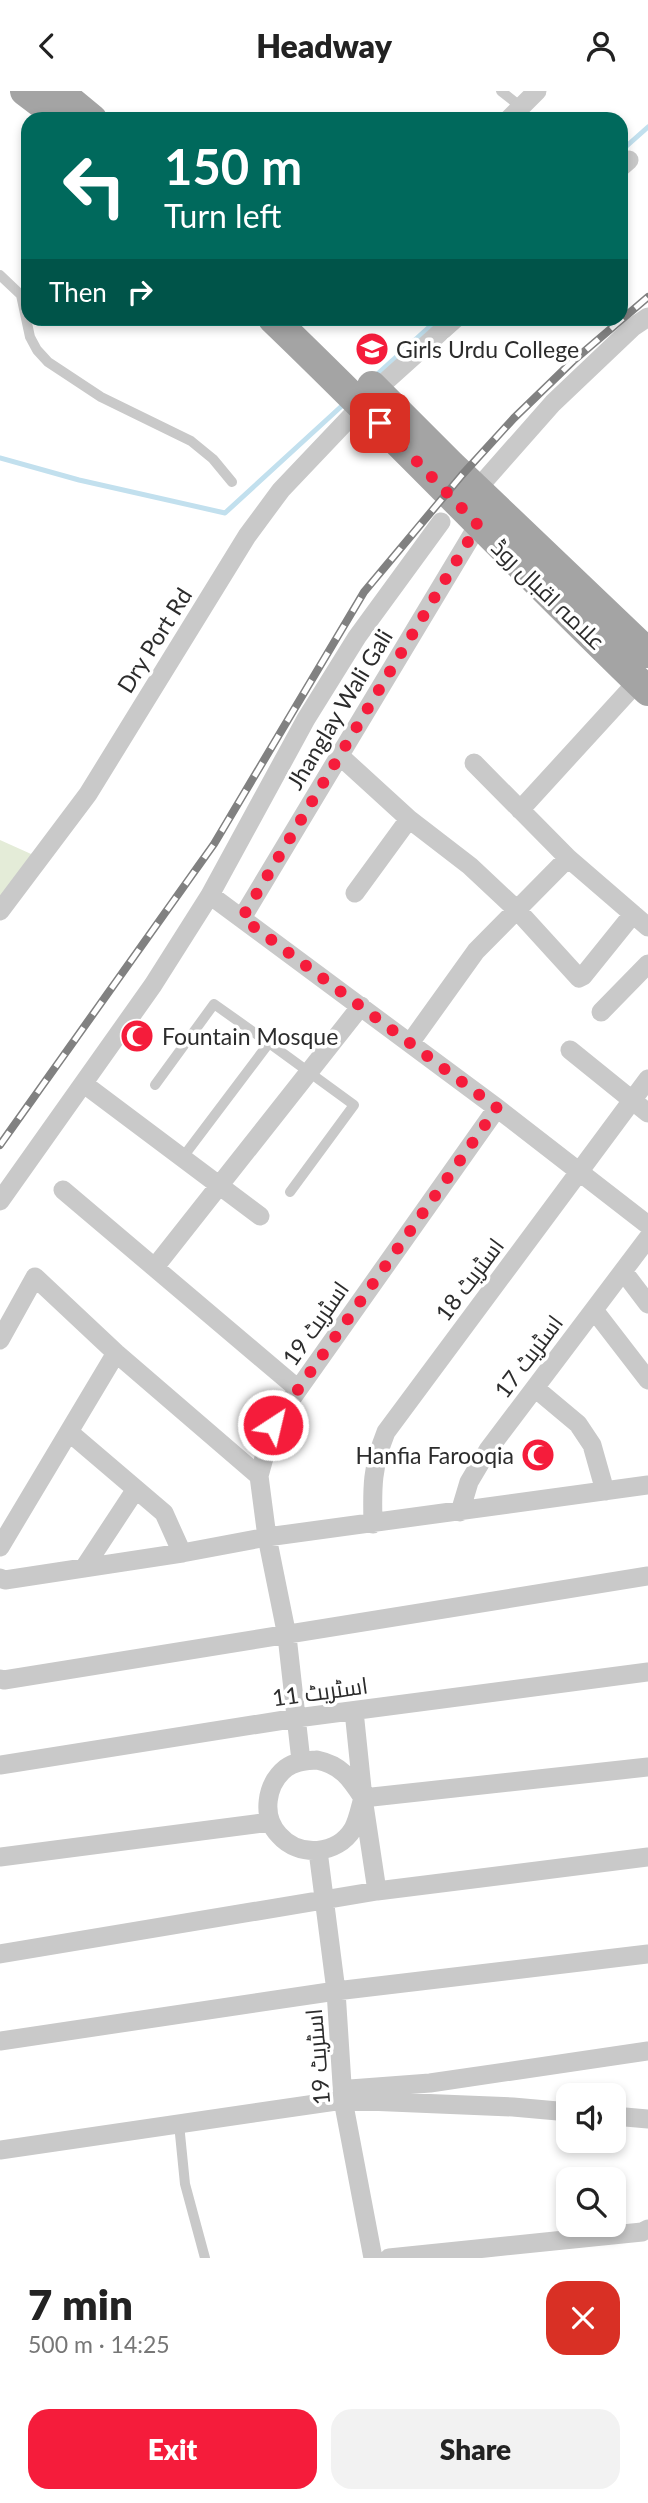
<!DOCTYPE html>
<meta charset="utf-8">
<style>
:root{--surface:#fff;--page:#f2f2f2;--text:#222;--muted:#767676;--accent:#f51c3b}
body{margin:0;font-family:Lato,Cairo,sans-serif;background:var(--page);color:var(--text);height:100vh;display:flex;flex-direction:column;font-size:26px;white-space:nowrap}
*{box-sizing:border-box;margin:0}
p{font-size:23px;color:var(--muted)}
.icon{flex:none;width:38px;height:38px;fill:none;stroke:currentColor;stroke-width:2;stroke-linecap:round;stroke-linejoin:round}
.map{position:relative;height:2167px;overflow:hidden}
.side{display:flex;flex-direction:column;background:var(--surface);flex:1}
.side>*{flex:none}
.hud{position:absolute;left:21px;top:21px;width:607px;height:214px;border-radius:21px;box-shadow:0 4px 10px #0003;background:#00695c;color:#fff;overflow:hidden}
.fabs{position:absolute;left:556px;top:1992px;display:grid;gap:14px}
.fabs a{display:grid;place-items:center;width:70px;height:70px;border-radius:14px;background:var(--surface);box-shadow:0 4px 10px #0003;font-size:35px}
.pin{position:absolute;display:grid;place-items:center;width:60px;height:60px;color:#fff;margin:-30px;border-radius:14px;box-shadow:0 4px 10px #0006}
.me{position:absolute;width:77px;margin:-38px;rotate:35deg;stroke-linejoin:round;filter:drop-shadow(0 0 5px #0008)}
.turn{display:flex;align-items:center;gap:24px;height:147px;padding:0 28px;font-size:32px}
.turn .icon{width:91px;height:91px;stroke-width:2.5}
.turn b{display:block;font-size:49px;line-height:60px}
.then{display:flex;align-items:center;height:66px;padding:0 28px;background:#0003;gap:14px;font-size:26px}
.round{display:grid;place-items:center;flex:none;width:74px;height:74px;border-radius:21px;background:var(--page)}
.head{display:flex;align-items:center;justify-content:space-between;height:119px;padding:0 28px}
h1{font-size:42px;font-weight:800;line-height:52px}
.cta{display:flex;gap:14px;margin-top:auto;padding:14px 28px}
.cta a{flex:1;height:80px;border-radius:21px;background:var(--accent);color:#fff;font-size:28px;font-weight:800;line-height:80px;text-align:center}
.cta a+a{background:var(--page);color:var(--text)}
header{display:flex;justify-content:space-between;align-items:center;height:91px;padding:0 28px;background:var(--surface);font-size:32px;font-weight:800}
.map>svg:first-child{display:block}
.green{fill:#e4ecd8}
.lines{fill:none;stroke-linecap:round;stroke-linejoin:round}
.stream{stroke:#c2e0ee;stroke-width:5}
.lane{stroke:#c9c9c9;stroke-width:10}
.street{stroke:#c9c9c9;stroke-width:19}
.primary{stroke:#a4a4a4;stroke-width:30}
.rail-casing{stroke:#818181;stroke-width:8}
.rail{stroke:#fff;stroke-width:5;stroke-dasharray:16;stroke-linecap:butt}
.route{stroke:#f51c3b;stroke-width:12;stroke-dasharray:0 21.6}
.labels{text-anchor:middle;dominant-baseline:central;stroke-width:7;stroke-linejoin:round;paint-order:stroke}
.poi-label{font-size:23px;fill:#2c2c2c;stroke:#fff;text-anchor:start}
.street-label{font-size:23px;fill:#2c2c2c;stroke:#fff}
</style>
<header><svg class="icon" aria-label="back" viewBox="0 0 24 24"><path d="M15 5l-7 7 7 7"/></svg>Headway<svg class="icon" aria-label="person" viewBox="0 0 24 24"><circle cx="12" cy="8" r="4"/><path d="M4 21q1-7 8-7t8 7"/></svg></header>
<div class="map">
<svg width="648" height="2167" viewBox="0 0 648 2167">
<rect width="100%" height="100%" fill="#fff"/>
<path class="green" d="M 0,749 L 40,767 L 0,820 Z"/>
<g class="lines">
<path class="stream" d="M 621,60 L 648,36
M 373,287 L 438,228
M 0,367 L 79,389 L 225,422 L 345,312"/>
<path class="lane" d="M 501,0 L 521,16
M 0,184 L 21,204 L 30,246 L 37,259 L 48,271 L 101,306 L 191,350 L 213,368 L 232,391
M 269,952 L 354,1014 L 290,1101
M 155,994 L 214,913 L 269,952 L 183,1066
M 179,2033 L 185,2093 L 205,2167"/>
<path class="street" d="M 509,28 L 537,0
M 621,76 L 629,69
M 478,397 L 553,312 L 633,236 L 648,226
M 340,665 L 409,728 L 470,775 L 517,819 L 579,887 L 583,885 L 633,823
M 474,672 L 568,767 L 648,836
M 520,719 L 638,590
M 355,802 L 409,728
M 210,804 L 306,628 L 357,546 L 441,431
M 0,820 L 88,703 L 247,445 L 281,399 L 376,299 L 455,228
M 242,827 L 478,434
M 601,921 L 648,873
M 410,952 L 476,860 L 568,767
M 570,959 L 648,1022
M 84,993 L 260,1125
M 63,1099 L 298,1298
M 0,1110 L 153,894 L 210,804 L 497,1017 L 648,1134
M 155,1176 L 361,915
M 623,1180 L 648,1213
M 594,1219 L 648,1289
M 0,1249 L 35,1186 L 116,1262 L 259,1385
M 535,1297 L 578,1333 L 592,1354 L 605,1400
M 69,1341 L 164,1422 L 182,1462
M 460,1421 L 469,1391 L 488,1359 L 648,1147
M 373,1433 C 372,1396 372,1376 386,1341 L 648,988
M 0,1456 L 116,1262
M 84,1477 L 136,1398
M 0,1487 L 5,1489 L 182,1462 L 267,1446 L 648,1394
M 0,1588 L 4,1589 L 648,1485
M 354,1620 L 363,1707 L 377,1800
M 317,1669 C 341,1674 350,1687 363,1707 C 360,1717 358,1729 353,1738 C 337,1764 299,1767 279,1744 C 261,1725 266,1693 286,1677 C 295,1670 306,1670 317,1669 Z
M 301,1670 L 287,1545 L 267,1446 L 259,1385 L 273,1334 L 497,1017
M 0,1674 L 297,1627 L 648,1581
M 363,1707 L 648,1676
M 318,1760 L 336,1900 L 343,2009 L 373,2167
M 0,1766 L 270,1731
M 0,1863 L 377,1800 L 648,1766
M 0,1950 L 336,1900 L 648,1863
M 350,1998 L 430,1992 L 648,1960
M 614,2025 L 648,2028
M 0,2059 L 343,2009 L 513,2016 L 569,2021
M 389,2167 L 642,2141 L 648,2138"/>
<path class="primary" d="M 25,0 L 62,28
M 58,0 L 92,28
M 273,228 C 400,350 521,478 648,600
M 372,295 L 451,374 L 648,562"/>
<defs>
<path id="rail" d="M 0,1054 L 214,753 L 364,501 L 462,384 L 514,327 L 573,270 L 648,206"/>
</defs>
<use href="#rail" class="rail-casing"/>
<use href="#rail" class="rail"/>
</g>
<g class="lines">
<path class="route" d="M 273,1334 L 497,1017 L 242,827 L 478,434 L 380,332"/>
</g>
<defs>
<symbol id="school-disc" viewBox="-11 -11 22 22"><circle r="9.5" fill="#f51c3b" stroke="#fff"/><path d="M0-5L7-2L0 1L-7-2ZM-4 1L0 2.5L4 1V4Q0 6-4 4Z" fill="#fff"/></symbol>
<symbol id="mosque-disc" viewBox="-11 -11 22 22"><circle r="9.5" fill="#f51c3b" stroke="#fff"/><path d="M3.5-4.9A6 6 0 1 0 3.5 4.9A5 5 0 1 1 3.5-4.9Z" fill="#fff"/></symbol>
</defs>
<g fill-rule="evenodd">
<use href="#school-disc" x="353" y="239" width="38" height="38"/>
<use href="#mosque-disc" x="118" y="926" width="38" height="38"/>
<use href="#mosque-disc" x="519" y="1345" width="38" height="38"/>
</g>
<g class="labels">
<g class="poi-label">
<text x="396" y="258">Girls Urdu College</text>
<text x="162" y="945">Fountain Mosque</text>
<text x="514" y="1364" text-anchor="end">Hanfia Farooqia</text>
</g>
<g class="street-label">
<text transform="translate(549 503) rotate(44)">علامہ اقبال روڈ</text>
<text transform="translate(154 549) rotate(-58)">Dry Port Rd</text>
<text transform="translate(339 618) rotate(-59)">Jhanglay Wali Gali</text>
<text transform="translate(469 1188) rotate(-53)">اسٹریٹ 18</text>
<text transform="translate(315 1232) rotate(-55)">اسٹریٹ 19</text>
<text transform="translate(528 1265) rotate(-53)">اسٹریٹ 17</text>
<text transform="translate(320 1600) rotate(-8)">اسٹریٹ 11</text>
<text transform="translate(317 1966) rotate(-95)">اسٹریٹ 19</text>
</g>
</g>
</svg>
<div class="fabs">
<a><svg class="icon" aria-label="sound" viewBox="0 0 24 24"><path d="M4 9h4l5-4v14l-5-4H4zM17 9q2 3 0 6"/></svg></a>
<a><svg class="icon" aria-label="search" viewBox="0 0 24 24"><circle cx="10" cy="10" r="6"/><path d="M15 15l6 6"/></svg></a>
</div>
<div class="pin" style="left:380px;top:332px;background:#d93025"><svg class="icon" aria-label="arrive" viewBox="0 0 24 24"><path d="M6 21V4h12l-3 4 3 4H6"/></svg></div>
<svg class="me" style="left:273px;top:1334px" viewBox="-20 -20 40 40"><circle r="17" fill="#f51c3b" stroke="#fff" stroke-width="3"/><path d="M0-11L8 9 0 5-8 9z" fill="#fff"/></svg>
<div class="hud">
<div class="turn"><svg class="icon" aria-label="left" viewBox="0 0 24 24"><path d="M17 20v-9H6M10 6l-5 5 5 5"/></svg><div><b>150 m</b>Turn left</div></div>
<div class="then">Then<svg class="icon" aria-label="right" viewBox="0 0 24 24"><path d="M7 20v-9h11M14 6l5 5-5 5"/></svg></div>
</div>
</div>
<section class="side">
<div class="head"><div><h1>7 min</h1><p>500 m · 14:25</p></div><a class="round" style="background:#d93025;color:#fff"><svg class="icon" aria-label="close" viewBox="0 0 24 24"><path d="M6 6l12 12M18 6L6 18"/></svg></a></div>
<div class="cta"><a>Exit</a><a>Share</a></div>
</section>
